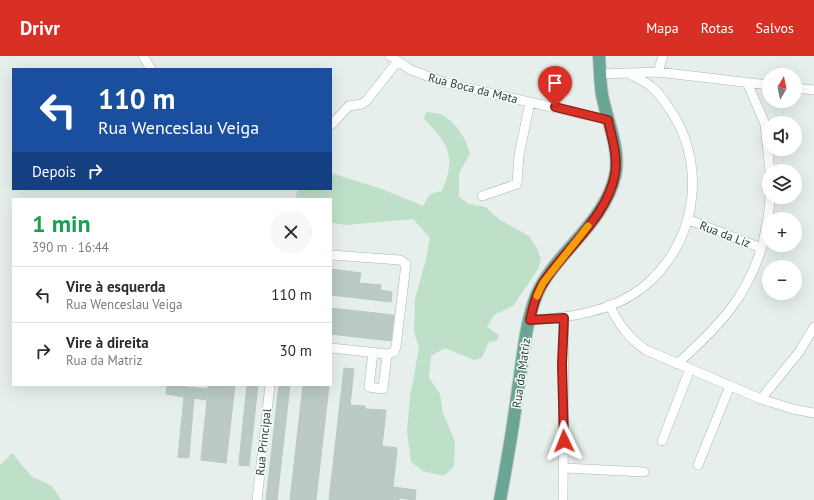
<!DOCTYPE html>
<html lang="pt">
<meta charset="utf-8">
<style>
:root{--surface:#fff;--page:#f7f7f7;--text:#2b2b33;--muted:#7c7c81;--line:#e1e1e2;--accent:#d93025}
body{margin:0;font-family:"PT Sans",sans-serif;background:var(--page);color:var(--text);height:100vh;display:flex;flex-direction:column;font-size:15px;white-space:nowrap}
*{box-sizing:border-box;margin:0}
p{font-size:13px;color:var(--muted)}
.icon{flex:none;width:22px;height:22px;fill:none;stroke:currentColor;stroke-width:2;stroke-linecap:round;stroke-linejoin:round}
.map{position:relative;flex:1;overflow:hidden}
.side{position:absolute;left:12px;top:142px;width:320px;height:188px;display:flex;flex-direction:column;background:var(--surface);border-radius:0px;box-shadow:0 4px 16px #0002}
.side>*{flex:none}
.banner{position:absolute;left:12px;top:12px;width:320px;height:122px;border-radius:0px;box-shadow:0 4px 16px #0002;background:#1a4fa0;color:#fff;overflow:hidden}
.needle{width:26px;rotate:9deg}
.tools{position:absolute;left:762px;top:12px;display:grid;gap:8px}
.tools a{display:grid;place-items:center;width:40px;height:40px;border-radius:50%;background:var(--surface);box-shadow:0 4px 16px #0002;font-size:20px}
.pin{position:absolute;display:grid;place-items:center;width:34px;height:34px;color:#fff;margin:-41px -17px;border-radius:50% 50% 50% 0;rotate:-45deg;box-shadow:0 0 4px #0007}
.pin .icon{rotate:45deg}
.me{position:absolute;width:44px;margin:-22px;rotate:358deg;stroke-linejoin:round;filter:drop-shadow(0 0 3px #0008)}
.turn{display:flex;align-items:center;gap:14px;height:84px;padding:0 20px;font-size:18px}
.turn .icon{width:52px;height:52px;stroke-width:2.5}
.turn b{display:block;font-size:28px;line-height:34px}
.then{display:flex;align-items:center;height:38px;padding:0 20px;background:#0003;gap:8px;font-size:15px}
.round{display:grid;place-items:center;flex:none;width:42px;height:42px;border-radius:21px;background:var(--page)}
.summary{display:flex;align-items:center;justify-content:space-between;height:68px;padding:0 20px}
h1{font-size:24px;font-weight:700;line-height:30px;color:#1e9e55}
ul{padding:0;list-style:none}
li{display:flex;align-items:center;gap:12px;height:56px;padding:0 20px;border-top:1px solid var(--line)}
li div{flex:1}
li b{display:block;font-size:15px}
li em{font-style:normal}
header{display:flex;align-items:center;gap:24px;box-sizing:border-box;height:56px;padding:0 20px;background:var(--accent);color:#fff}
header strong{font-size:19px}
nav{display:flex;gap:22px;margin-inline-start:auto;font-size:14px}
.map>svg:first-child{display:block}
.green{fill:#bfe0c8}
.building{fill:#bbcac4;stroke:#b8c9c2}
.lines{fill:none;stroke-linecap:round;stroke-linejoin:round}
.minor-casing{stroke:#a8b8b2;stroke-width:10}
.major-casing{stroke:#c2cac8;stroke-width:14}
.minor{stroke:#fff;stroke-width:9}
.major{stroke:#6aa596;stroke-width:12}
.route-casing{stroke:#8d1f18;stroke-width:10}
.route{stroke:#d93025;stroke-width:7}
.slow{stroke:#f59e0b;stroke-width:7}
.labels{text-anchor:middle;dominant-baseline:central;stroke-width:3;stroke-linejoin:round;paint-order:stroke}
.street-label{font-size:12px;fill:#24423a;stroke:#f7fbf9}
</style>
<header>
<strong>Drivr</strong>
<nav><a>Mapa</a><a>Rotas</a><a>Salvos</a></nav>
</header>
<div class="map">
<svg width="814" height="444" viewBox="0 0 814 444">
<rect width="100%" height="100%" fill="#e6efeb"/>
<path class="green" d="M 426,56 C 431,57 438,57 442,59 C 456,66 467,84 470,98 L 459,117 L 459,141 L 469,148 L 485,151 L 500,164 L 529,180 L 537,192 L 541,203 L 538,213 L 513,250 L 494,259 L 487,271 L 499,279 L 497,285 L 489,286 L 482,302 L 474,304 L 445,292 L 431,300 L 429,322 L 440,338 L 443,357 L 455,386 L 454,410 L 444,420 L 423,415 L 411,406 L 407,375 L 410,341 L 419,292 L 414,276 L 415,243 L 426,203 L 430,182 L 413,163 L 347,169 L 331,167 L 331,143 L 295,143 L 298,133 L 331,133 L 331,117 L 382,133 L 423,150 L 430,138 L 442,135 C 456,101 450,89 424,63 Z
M 12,397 L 31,420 L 52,430 L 61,444 L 0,444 L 0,409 Z"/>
<path class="building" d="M 331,213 L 361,217 L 359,227 L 381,229 L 380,234 L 392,236 L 391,246 L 331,239 Z
M 331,252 L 394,259 L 391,285 L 331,278 Z
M 344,312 L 354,313 L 350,349 L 365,350 L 365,353 L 386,354 L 382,390 L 397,392 L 397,394 L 393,431 L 416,434 L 415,444 L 399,442 L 399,444 L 329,444 Z
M 167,329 L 208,333 L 208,329 L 235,329 L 226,407 L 201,404 L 207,344 L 194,342 L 189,400 L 188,402 L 178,401 L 184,341 L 166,338 Z
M 247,329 L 258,329 L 249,410 L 239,409 L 239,406 Z
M 279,329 L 290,329 L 277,444 L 266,444 Z
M 303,329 L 329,330 L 316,444 L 290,444 Z"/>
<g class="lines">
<defs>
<path id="minor" d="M 143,0 L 151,13
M 390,0 L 411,14 L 446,27 L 608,64
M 658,16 L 663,0
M 600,18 L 658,16 L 769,29
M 747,26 L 765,68 L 770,115
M 795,32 L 814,34
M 331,69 L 349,50 L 362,48 L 367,44 L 397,6
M 482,140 L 517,128 L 519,99 L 530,46
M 689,164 L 761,192
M 331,199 L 400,204 L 406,208 L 396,291 L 394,296 L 387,298
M 609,249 C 619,268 628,282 646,294 L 761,343 L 793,353 L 814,357
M 530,264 C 568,262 611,256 642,232 C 695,190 708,115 673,58 C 667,49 661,39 653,32 C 646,26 637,22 630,18
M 331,292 L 387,298 L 383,333 L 369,331 L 373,296
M 677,308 C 718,271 748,241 763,187 C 766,172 770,156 770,141
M 761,343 L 799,296 L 814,271
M 662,385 L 690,313
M 698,409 L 730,330
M 565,412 L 644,416
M 257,444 L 270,329
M 563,444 L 564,262"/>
<path id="major" d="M 500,444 C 507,407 513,371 518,333 C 523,302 525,267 537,238 C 555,197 604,168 615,120 C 621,94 607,65 602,39 C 600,26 600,13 599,0"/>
</defs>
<use href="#minor" class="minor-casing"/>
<use href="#major" class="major-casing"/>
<use href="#minor" class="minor"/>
<use href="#major" class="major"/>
</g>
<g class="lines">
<defs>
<path id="route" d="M 555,51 L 608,64 C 612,82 618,100 615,118 C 608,160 565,193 543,227 C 536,238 533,251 530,264 L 564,262 L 562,308 L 564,385"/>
</defs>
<use href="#route" class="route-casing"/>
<use href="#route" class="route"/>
<path class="slow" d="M 537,240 L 543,227 L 588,170"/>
</g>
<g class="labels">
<g class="street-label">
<text transform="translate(473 32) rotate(14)">Rua Boca da Mata</text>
<text transform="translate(725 178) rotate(21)">Rua da Liz</text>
<text transform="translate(521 317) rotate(-82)">Rua da Matriz</text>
<text transform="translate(263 386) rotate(-84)">Rua Principal</text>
</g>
</g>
</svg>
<div class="tools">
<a><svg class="needle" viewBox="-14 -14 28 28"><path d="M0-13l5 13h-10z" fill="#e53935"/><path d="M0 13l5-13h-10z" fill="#7c7c81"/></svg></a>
<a><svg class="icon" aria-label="sound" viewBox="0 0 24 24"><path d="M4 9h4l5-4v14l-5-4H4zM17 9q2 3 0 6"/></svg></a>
<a><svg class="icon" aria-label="layers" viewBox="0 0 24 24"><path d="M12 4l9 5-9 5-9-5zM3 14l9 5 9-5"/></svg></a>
<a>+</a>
<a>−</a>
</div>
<div class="pin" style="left:555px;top:51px;background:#d93025"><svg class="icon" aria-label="arrive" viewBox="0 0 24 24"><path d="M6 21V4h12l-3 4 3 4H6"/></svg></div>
<svg class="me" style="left:564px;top:385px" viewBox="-20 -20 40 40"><path d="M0-17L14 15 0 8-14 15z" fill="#d93025" stroke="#fff" stroke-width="4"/></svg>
<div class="banner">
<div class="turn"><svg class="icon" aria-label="left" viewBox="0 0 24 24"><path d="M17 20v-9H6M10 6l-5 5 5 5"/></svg><div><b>110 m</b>Rua Wenceslau Veiga</div></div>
<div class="then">Depois<svg class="icon" aria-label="right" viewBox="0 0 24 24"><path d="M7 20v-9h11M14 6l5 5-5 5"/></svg></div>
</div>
<section class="side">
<div class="summary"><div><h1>1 min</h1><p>390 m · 16:44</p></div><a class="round"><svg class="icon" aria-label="close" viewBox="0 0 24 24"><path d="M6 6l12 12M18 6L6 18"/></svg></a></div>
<ul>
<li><svg class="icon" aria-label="left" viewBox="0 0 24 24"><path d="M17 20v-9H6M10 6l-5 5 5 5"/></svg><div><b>Vire à esquerda</b><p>Rua Wenceslau Veiga</p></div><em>110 m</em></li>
<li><svg class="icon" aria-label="right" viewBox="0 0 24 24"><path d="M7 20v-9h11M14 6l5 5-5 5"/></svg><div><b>Vire à direita</b><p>Rua da Matriz</p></div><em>30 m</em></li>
</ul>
</section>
</div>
